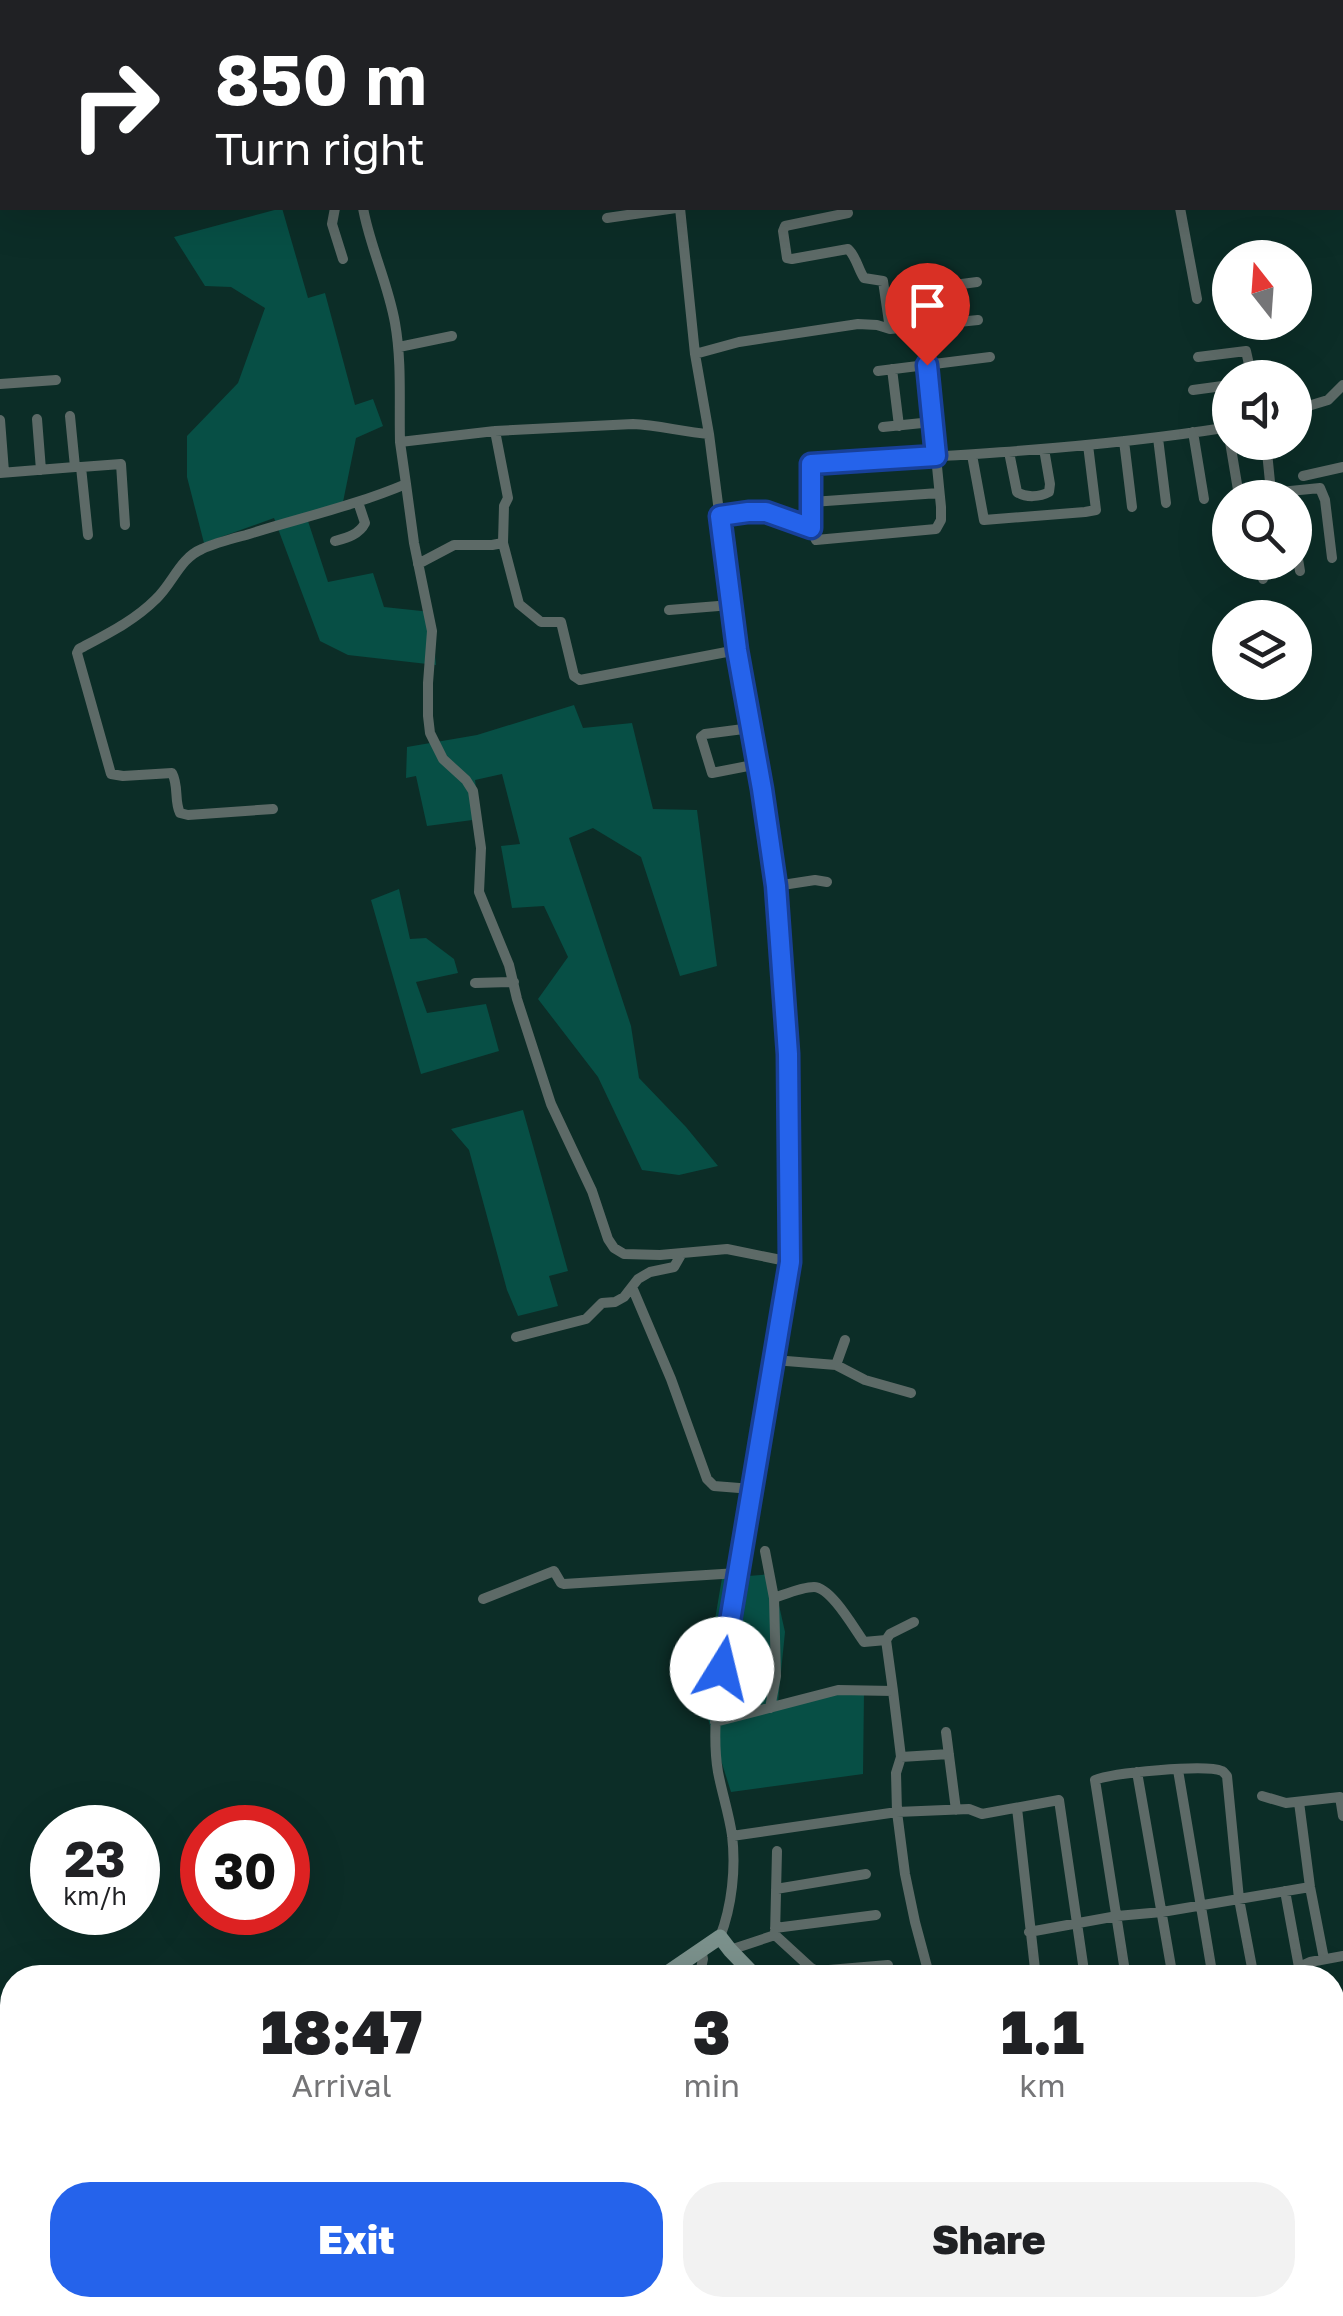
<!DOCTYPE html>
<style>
:root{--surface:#fff;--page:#f2f2f2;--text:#202124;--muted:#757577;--accent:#2563eb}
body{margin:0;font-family:"Golos Text",sans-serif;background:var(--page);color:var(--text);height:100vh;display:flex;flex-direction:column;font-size:38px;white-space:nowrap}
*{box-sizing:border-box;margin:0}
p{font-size:32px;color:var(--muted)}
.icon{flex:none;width:55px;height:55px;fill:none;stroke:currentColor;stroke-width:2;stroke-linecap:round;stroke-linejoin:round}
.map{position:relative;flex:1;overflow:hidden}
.drawer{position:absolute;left:0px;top:1965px;width:1345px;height:352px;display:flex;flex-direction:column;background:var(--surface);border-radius:40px 40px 0 0;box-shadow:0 10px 40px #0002}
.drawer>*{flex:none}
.top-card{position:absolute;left:0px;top:0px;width:1345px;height:210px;box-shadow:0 10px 40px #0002;background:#202124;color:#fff;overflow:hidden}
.needle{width:65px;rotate:343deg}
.tools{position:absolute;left:1212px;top:240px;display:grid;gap:20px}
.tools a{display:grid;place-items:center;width:100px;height:100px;border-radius:50%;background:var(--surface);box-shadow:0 10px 40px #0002;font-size:50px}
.speed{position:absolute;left:30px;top:1805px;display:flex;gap:20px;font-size:50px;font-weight:700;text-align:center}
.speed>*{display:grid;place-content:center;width:130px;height:130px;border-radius:50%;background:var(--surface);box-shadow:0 10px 40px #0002;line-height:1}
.speed small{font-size:25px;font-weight:400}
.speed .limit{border:15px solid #d22;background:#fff;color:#111}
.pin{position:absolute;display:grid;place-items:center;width:85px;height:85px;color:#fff;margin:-102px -42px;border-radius:50% 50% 50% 0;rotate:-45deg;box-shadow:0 0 10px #0007}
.pin .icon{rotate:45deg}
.me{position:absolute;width:110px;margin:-55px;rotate:9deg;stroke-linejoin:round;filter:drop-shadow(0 0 8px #0008)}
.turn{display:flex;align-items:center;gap:35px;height:210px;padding:0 50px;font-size:45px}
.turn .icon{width:130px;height:130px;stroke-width:2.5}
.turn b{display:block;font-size:70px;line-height:85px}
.eta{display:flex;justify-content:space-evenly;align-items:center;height:170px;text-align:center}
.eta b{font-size:60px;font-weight:800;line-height:70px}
.action{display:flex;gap:20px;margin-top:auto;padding:20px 50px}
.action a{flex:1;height:115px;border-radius:40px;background:var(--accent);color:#fff;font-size:40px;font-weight:800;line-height:115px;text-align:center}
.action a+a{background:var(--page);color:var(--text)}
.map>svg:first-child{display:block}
.green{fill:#074f45}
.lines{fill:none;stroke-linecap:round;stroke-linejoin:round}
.street{stroke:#5d6a67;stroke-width:10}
.secondary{stroke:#7b918c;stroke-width:15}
.route-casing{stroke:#184099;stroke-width:25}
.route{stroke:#2563eb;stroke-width:18}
</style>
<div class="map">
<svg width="1343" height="2316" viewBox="0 0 1343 2316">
<rect width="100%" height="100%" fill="#0c2d27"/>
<path class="green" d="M 282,208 L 308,298 L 325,293 L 355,405 L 373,399 L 383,426 L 356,438 L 343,502 L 306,515 L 328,582 L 373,573 L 384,607 L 431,612 L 436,665 L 348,655 L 320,641 L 274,518 L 204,543 L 187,477 L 187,436 L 238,383 L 265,308 L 231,287 L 205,286 L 174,237 Z
M 574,705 L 583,728 L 632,723 L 653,809 L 697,810 L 717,966 L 680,976 L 641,857 L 593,828 L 569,838 L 631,1026 L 639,1078 L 686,1127 L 718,1166 L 679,1175 L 642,1170 L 598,1077 L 538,999 L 568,957 L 544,906 L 512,908 L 501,846 L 520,844 L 502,774 L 475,780 L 480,819 L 427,826 L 416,776 L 406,778 L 407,747 L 477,735 Z
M 399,889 L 410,939 L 426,938 L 454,959 L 458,973 L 416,982 L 427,1013 L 486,1004 L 499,1051 L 421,1074 L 371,900 Z
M 523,1110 L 568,1271 L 549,1276 L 558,1306 L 518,1316 L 507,1290 L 469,1150 L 451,1129 Z
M 772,1574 L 785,1632 L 778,1702 L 826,1692 L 864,1692 L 863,1774 L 731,1792 L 707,1716 L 711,1643 L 722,1578 Z"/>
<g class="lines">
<path class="street" d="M 163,0 L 164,2
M 655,0 L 655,2
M 1141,0 L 1142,2
M 477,2 L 477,0
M 1320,2 L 1331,0
M 1342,18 L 1343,18
M 335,208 L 332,224 L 343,259
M 363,208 C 370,247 388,283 395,323 C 402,362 399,402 400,442
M 680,208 L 695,354 L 709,434 L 731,605 L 776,886 L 788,1054 L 791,1262 L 717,1701 C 715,1724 714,1749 718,1772 C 722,1793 729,1814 732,1835 C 736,1868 732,1906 720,1937
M 1180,208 L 1197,299
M 848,213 L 785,226 L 783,231 L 787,258 L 792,259 L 848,249 C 856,256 858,269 864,278 L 883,281 L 890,329
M 607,218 L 676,208
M 885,294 L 977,282
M 399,347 L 452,336
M 695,354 L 739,342 L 858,324 L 877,325 L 890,329 L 978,320
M 1198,357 L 1246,351 L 1252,378
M 892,369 L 899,426
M 878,371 L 990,357
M 0,384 L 56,380
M 1193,390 L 1230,385
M 1295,410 L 1328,400 L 1343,385
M 70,416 L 75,467 L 81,467 L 88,535
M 37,419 L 41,470
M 0,420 L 4,472
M 883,427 L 932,422
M 1193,432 L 1204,499
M 1158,438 L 1166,503
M 1124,441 L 1132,507
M 1230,442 L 1239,496 L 1320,488 L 1325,500 L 1332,558
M 1266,442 L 1271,492
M 1009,452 L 1017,492 C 1026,498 1040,497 1049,492 L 1050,484 L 1044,449
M 972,455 L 984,520 L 1085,512 L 1096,510 L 1088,445
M 81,467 L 121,464 L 125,525
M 0,473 L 75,467
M 1303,476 L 1343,467
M 406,484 L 400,442 L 495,431 L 633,424 C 658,425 683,432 709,434
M 812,502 L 939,493
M 719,516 L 748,511 L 766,512 L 811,528 L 816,540 L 936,529 L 941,520 L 941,507 L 927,365 L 920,326
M 811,528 L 812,502 L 810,465 L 813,463 C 952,456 1092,449 1230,427
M 335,541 C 346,538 359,535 365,523 L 358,502
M 1295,541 L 1300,571
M 503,543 L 519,604 L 541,622 L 561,622 L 574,676 L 580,680 L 737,650
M 1261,562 L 1263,579
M 418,564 L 454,545 L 492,545 L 503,543 L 504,506 L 508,498 L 495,431
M 669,610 L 731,605
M 751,728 L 705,734 L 701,737 L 712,773 L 758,764
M 273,809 L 188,815 L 180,813 C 174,801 179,786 172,773 L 123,776 L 111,774 L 77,653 L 79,649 C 107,634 134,621 156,599 C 173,583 180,558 202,549 C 215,543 231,539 246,535 C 299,518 354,506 406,484 L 414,543 L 432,631 L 428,683 L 428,716 L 430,733 L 443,759 L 466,780 L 473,791 L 481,848 L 479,892 L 509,965 L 517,999 L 551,1104 L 592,1191 L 608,1239 L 614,1248 L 624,1254 L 660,1255 L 727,1249 L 791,1262
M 776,886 L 815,880 L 827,882
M 475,983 L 514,982
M 632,1287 L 671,1379 L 707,1479 L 714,1486 L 752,1489
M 516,1337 L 586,1319 L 602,1303 L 615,1302 L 624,1297 L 638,1279 L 650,1272 L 674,1267 L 682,1253
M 774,1360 L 836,1365 L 865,1380 L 911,1393
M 836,1365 L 845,1340
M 765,1551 L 774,1598
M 483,1599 L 554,1571 L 561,1583 L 564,1584 L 738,1573
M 893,1691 L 886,1640 L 890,1634 L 914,1622
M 770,1708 L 776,1676 L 774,1598 C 786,1594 802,1587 814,1587 C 831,1587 855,1630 864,1642 L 886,1640
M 715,1722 L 838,1690 L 893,1691 L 901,1757 L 896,1773 L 897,1812 L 905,1874 L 915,1922 L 930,1978
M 946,1732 L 956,1810
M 901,1757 L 949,1754
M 1178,1770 L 1213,1978
M 1137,1772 L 1173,1978
M 1262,1796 L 1286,1803 L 1340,1797 L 1343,1816
M 1299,1802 L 1310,1887 L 1324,1959
M 1017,1808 L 1036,1978
M 732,1836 L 897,1812 L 969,1809 L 982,1814 L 1059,1800 L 1085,1978
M 776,1889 L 866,1874
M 1285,1891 L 1301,1978
M 775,1928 L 876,1915
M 1029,1932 L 1117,1916 L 1162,1912 L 1310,1887
M 775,1935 L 777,1851
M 730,1950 L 775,1935 L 811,1968 L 817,1971 L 888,1965
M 1299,1967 L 1310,1962 L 1343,1956
M 134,1978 C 148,1971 158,1964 169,1978
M 699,1978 L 703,1959 L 701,1949
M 1126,1978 L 1095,1780 C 1112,1773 1205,1764 1222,1771 C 1224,1772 1225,1774 1227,1776 L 1239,1899 L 1254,1978
M 1332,2001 L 1343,1999
M 0,2026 L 8,2039
M 1332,2117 L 1340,2116
M 0,2131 L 12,2131
M 1332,2158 L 1343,2157
M 1332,2199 L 1343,2198
M 21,2305 L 24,2316
M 1236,2305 L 1237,2316
M 1183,2316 L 1191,2305"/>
<path class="secondary" d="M 660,1978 L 720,1937 L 730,1950 L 757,1978
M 1121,2305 L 1139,2316
M 156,2316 L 176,2305"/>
</g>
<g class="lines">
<defs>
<path id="route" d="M 722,1669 L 790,1262 L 788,1054 L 776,886 L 762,789 L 737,650 L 720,516 L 748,512 L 766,512 L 811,528 L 811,464 L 936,456 L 927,365"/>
</defs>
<use href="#route" class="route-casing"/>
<use href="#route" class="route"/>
</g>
</svg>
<div class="tools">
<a><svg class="needle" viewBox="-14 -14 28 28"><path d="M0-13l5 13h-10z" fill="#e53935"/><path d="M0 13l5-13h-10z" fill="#757577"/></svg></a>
<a><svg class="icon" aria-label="sound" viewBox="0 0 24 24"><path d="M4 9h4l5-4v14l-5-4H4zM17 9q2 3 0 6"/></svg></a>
<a><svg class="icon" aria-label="search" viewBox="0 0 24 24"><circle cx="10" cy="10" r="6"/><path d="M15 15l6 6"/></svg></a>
<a><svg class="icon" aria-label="layers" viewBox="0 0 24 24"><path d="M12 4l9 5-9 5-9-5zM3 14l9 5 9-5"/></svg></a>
</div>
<div class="speed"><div>23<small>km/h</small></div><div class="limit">30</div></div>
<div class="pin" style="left:927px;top:365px;background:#d93025"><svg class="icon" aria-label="arrive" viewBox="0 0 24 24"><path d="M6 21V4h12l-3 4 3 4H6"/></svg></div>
<svg class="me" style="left:722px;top:1669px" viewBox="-20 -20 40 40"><circle r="19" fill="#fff"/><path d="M0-13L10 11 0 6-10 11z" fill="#2563eb"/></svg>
<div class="top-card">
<div class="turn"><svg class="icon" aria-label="right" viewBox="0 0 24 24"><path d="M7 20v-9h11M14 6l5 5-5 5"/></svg><div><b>850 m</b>Turn right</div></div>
</div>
<section class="drawer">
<div class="eta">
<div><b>18:47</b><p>Arrival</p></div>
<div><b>3</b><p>min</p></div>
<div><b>1.1</b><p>km</p></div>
</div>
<div class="action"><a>Exit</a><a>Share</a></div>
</section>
</div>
